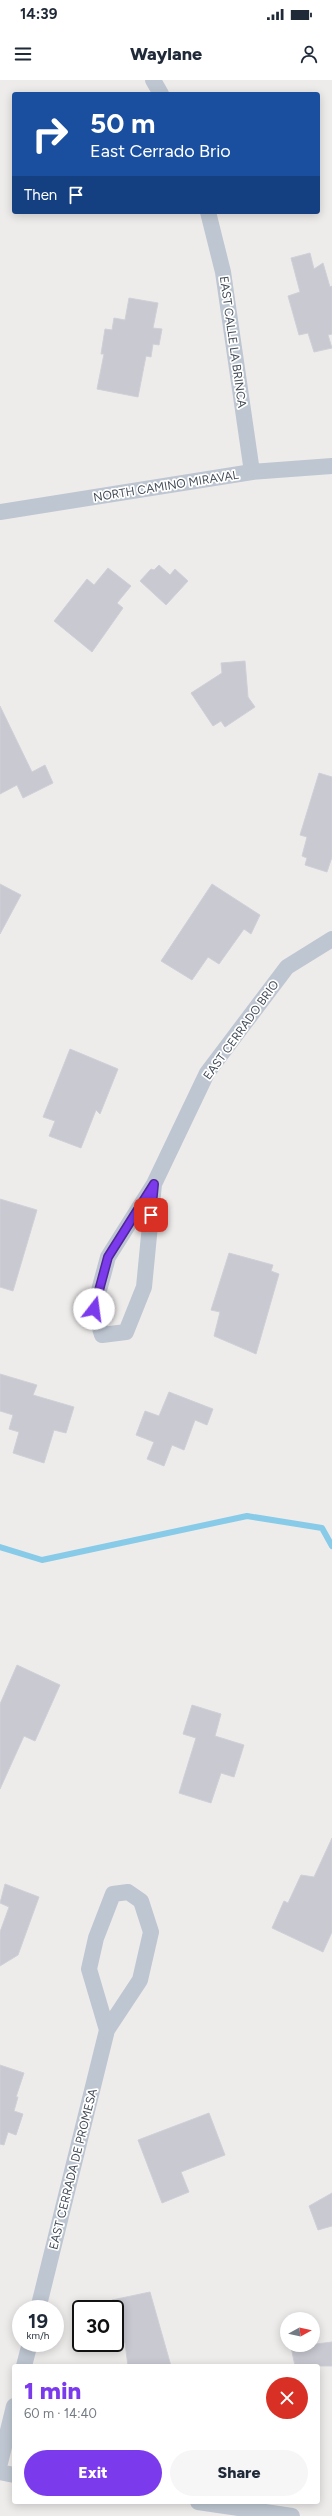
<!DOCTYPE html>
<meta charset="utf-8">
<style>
:root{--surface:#fff;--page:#f6f6f7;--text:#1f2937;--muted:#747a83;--accent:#7c3aed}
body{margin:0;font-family:Figtree,sans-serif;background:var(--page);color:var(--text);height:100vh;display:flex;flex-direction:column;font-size:15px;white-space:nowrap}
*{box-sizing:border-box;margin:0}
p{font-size:13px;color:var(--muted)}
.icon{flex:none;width:22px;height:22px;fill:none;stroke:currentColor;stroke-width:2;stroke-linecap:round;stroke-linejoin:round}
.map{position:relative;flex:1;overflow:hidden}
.sheet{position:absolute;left:12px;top:2284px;width:308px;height:140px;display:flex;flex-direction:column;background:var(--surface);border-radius:4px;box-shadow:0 2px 10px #0003}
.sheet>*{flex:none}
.hud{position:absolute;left:12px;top:12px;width:308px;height:122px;border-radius:4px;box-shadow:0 2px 10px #0003;background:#1a4fa0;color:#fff;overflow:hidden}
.needle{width:26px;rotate:82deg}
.controls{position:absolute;left:280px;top:2232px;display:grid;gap:8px}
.controls a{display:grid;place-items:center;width:40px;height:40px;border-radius:50%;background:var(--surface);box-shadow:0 2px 10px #0003;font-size:20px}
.speed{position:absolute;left:12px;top:2220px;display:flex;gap:8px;font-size:20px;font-weight:700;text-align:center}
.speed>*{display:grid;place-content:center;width:52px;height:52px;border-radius:50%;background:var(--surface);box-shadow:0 2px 10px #0003;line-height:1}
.speed small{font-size:10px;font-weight:400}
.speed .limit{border:2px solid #111;border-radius:6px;background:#fff;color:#111}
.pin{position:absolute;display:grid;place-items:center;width:34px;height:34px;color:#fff;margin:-17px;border-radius:8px;box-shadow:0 2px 6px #0006}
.me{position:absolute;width:44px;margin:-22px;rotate:15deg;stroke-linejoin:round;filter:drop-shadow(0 0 3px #0008)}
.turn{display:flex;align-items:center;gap:14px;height:84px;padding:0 12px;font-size:18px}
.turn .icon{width:52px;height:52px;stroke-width:2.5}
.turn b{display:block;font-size:28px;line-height:34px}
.then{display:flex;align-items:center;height:38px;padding:0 12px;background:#0003;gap:8px;font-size:15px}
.round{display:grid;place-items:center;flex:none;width:42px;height:42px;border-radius:21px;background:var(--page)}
.head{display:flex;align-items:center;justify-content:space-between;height:68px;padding:0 12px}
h1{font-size:24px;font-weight:800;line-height:30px;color:var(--accent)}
.button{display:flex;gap:8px;margin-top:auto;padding:8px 12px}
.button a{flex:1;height:46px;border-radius:24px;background:var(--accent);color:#fff;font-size:16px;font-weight:800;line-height:46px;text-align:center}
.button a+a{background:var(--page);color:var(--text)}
.status{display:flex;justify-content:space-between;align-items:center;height:28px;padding:0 20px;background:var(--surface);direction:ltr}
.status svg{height:11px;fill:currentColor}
header{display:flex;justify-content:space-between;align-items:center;height:52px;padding:0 12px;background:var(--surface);font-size:18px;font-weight:800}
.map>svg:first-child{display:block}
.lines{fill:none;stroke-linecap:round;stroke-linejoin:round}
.stream{stroke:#87cbe8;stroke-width:6}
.building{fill:#c8c9d1;stroke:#cfd1d7}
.minor{stroke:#bec6d1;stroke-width:16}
.route-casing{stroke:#51269a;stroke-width:10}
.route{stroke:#7c3aed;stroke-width:7}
.labels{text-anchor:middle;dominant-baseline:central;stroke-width:3.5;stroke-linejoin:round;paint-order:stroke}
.street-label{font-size:12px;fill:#444d58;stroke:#fff}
</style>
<div class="status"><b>14:39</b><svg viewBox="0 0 49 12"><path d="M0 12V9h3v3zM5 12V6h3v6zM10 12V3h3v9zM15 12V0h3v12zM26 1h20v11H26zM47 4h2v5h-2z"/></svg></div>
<header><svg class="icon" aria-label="menu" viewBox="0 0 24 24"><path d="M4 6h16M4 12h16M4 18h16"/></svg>Waylane<svg class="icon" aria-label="person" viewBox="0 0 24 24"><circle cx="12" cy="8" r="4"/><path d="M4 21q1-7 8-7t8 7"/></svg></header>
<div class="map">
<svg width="332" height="2436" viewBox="0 0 332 2436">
<rect width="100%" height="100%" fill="#eeebeb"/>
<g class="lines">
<path class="stream" d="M 0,1467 L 42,1480 L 247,1436 L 322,1448 L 332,1466"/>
</g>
<path class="building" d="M 310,173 L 314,189 L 323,183 L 330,207 L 332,206 L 332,254 L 328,255 L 332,268 L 314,272 L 308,253 L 299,255 L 288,216 L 300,212 L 291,178 Z
M 129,218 L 158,223 L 153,248 L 162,249 L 159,265 L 153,264 L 151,277 L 146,276 L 138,317 L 97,309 L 104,274 L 101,274 L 105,249 L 112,250 L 114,238 L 125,240 Z
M 159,485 L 170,495 L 175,489 L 188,501 L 166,525 L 140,501 L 151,489 L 154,490 Z
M 108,488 L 131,506 L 117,523 L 123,528 L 92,572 L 54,541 L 87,499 L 94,505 Z
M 245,581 L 248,617 L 255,627 L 225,647 L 221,641 L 213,646 L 191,613 L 222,593 L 221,583 Z
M 0,626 L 32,692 L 45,685 L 53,703 L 23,718 L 17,705 L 0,714 Z
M 319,693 L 332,697 L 332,777 L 327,792 L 305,785 L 307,778 L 302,776 L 307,757 L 300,755 Z
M 0,804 L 21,815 L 0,854 Z
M 212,804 L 260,835 L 251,854 L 244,849 L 219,884 L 208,877 L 192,900 L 161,881 Z
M 70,969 L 118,989 L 100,1034 L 96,1030 L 81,1068 L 49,1056 L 55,1041 L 43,1037 Z
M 0,1119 L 37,1130 L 13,1211 L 0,1207 Z
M 229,1173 L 273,1185 L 271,1191 L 279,1194 L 256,1274 L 214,1256 L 220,1232 L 211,1230 Z
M 0,1294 L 37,1305 L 33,1315 L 74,1327 L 66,1353 L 54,1350 L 44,1383 L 13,1373 L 19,1352 L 9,1349 L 13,1335 L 0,1331 Z
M 169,1312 L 213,1329 L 207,1345 L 195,1340 L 184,1370 L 172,1365 L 164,1386 L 147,1379 L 154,1362 L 136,1355 L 145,1331 L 159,1336 Z
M 17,1585 L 60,1605 L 35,1661 L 24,1656 L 0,1709 L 0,1624 Z
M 192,1625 L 221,1634 L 215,1656 L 244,1665 L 234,1697 L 221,1693 L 211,1723 L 179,1713 L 196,1658 L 183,1654 Z
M 332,1758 L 332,1852 L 323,1872 L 272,1848 L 284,1821 L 288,1823 L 301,1795 L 314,1797 Z
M 5,1804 L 39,1817 L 18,1875 L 0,1886 L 0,1852 L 9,1827 L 0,1823 Z
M 0,1985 L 24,1993 L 16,2017 L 18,2017 L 14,2031 L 23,2034 L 16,2055 L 8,2052 L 4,2065 L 0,2064 Z
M 209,2033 L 225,2075 L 181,2092 L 189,2112 L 162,2123 L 138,2060 Z
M 332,2113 L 332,2146 L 318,2150 L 309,2126 Z
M 150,2212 L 171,2286 L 128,2286 L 125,2263 L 115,2263 L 115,2250 L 119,2249 L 112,2220 Z
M 332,2262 L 332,2286 L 295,2286 L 291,2267 Z"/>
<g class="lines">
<path class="minor" d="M 153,0 L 161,14
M 208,132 L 223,192 L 252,392
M 0,432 L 252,392 L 332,386
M 154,1104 L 144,1207 L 126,1252 L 102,1255 L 94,1229 L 108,1177 L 154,1104 L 207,993 L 287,887 L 332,859
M 38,2229 L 107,1950 L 140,1900 L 151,1852 L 141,1821 L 128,1812 L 113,1814 L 96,1858 L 89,1889 L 107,1950
M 24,2286 L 30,2263
M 0,2383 L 14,2326
M 0,2392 L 14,2395
M 198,2422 L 292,2436"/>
</g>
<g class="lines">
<defs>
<path id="route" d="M 94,1229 L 108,1177 L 154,1104 L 151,1135"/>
</defs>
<use href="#route" class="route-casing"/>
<use href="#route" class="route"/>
</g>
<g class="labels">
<g class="street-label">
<text transform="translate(233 262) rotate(82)">EAST CALLE LA BRINCA</text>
<text transform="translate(166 406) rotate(-9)">NORTH CAMINO MIRAVAL</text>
<text transform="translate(241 950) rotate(-54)">EAST CERRADO BRIO</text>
<text transform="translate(73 2089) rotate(-76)">EAST CERRADA DE PROMESA</text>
</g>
</g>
</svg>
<div class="controls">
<a><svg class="needle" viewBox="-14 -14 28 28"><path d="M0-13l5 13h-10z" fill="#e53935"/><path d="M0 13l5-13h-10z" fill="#747a83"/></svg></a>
</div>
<div class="speed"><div>19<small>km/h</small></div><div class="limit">30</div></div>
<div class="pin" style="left:151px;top:1135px;background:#d93025"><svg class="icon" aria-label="arrive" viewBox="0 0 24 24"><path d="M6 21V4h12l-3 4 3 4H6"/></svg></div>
<svg class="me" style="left:94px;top:1229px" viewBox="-20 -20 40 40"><circle r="19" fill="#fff"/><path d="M0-13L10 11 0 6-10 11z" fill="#7c3aed"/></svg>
<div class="hud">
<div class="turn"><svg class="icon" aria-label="right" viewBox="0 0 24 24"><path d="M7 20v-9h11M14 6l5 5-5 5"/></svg><div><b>50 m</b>East Cerrado Brio</div></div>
<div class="then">Then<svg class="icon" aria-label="arrive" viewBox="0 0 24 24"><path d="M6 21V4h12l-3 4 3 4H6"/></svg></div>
</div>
<section class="sheet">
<div class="head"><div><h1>1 min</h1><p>60 m · 14:40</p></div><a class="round" style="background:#d93025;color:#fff"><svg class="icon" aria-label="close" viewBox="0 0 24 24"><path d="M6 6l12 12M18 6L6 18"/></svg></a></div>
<div class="button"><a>Exit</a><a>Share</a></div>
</section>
</div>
